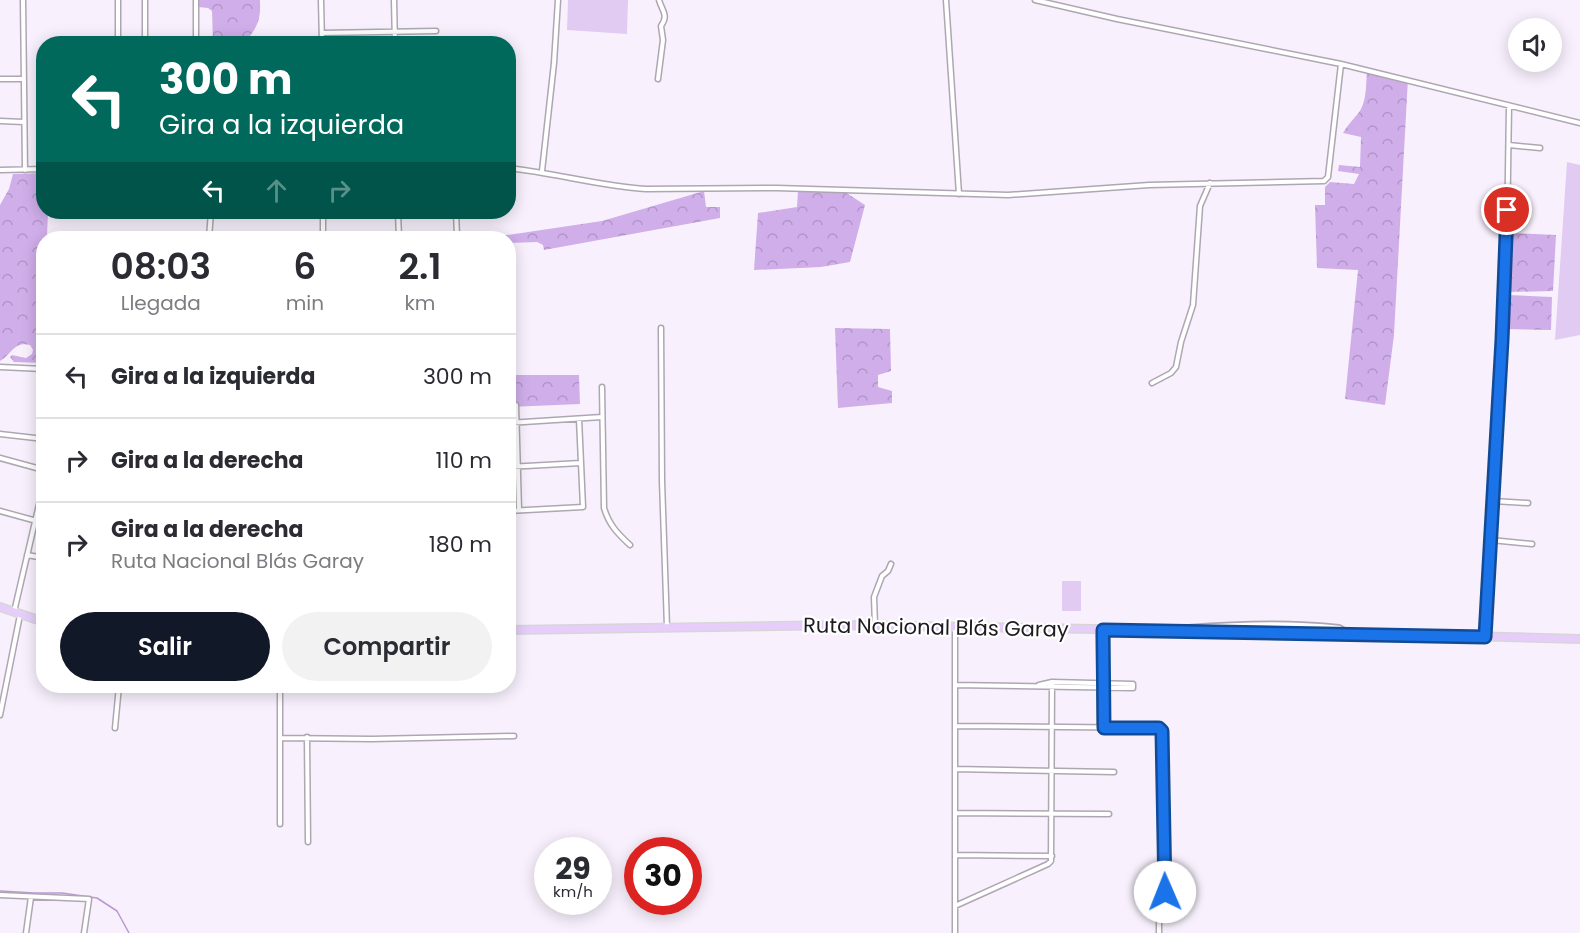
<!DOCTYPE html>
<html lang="es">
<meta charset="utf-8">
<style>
:root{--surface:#fff;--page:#f2f2f3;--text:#2b2b33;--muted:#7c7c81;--line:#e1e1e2;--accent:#111827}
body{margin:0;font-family:Poppins,sans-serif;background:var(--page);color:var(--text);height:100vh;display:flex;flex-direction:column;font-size:22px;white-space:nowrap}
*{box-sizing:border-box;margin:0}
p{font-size:20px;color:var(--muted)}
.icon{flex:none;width:33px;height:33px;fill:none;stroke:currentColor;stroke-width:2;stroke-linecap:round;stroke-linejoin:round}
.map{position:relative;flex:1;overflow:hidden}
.sheet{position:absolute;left:36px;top:231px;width:480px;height:462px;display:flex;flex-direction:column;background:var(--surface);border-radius:24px;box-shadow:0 3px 15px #0003}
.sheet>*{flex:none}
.hud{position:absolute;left:36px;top:36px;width:480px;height:183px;border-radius:24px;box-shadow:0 3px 15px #0003;background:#00695c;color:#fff;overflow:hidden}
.fabs{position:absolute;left:1508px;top:18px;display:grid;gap:12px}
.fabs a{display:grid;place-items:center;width:54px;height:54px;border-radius:50%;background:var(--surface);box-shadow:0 3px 15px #0003;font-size:30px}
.speed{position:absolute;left:534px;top:837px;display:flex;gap:12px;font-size:30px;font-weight:700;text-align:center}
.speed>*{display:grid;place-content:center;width:78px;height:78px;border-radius:50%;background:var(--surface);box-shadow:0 3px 15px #0003;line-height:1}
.speed small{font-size:15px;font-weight:400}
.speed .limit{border:9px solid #d22;background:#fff;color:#111}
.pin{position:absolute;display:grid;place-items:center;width:51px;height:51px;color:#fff;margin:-26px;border:3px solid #fff;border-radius:50%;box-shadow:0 2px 6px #0007}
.me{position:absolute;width:66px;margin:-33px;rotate:359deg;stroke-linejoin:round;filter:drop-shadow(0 0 4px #0008)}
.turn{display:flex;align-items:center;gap:21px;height:126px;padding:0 24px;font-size:27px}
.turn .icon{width:78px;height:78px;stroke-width:2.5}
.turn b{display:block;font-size:42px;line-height:51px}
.lanes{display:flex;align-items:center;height:57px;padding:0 24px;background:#0003;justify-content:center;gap:30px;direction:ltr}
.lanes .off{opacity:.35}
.eta{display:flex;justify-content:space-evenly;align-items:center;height:102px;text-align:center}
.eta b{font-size:36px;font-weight:600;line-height:42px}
.button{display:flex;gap:12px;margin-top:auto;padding:12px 24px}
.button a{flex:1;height:69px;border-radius:36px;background:var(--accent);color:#fff;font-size:24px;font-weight:600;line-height:69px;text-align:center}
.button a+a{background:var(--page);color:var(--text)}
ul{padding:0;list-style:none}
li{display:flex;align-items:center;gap:18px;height:84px;padding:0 24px;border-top:2px solid var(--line)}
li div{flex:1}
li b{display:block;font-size:22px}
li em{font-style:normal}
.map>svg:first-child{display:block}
.green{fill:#e1cbf2}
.forest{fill:url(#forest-crowns)}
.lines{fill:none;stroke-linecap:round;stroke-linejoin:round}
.stream{stroke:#ba98d2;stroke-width:1.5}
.minor-casing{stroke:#aea7b2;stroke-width:7}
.tertiary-casing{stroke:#aea7b2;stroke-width:8}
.trunk-casing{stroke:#d6d6d7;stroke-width:10}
.minor{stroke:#fff;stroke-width:4}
.tertiary{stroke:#fff;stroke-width:4.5}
.trunk{stroke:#e7cefa;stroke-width:7}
.route-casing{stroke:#114b97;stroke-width:15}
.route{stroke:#1a73e8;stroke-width:10}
.labels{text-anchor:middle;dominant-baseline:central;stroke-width:4.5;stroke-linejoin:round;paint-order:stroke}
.street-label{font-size:21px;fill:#1e1b20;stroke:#fff}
</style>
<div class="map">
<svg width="1580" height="933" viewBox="0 0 1580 933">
<defs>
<pattern id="forest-crowns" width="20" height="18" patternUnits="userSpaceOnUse" patternTransform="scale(1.5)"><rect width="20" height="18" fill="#d0aeea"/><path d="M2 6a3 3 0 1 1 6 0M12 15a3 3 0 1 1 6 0" fill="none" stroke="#b295c8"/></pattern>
</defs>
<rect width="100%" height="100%" fill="#f8f1fd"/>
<path class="green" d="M 568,0 L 628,0 L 627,34 L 567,30 Z
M 1567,162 L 1580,165 L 1580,335 L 1555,340 Z
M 1062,581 L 1081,581 L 1081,611 L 1062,611 Z"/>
<path class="forest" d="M 198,0 L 260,0 C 261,22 257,26 245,43 L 213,43 L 212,11 L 208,8 L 198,7 Z
M 1367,69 L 1408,78 L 1394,335 L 1385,405 L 1345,399 L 1358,270 L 1317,268 L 1315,205 L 1325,205 L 1325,187 L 1330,182 L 1354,184 L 1359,174 L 1338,171 L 1339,165 L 1360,167 L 1361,137 L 1343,133 C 1348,124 1357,116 1361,109 C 1367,98 1366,81 1367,69 Z
M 43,173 L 44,212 L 48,212 L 47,236 L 79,238 L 44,238 L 43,363 L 14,362 L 10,357 L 12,355 L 26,358 L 32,354 L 33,350 L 30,345 C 14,341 12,354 0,361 L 0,205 L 9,189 L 13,174 Z
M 704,191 L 706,207 L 720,207 L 720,218 L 544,250 L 543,245 L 537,242 L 510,243 L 509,243 L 508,238 L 487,238 L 602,221 Z
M 798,191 L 845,192 L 865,205 L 850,262 L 821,267 L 754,270 L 758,213 L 797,207 Z
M 1511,233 L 1556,235 L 1553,291 L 1508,292 Z
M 1508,295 L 1552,297 L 1551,330 L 1507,329 Z
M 835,328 L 890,329 L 891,371 L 878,375 L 878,387 L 892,391 L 892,403 L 838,408 Z
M 509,375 L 579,375 L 580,404 L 509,407 Z"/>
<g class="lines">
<path class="stream" d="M 0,891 L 34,893 L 62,893 L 97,898 L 117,911 L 129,933"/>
<defs>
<path id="minor" d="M 23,0 L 25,170
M 118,0 L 118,44
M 196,0 L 196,44
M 321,0 L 322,44
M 394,0 L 395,44
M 946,0 L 959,194
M 1035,0 L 1117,19 L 1341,64 L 1580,123
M 322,33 L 436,31
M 145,44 L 145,0
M 0,79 L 24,79
M 658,79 L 663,40 L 661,26 C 669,15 662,11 659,0
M 0,121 L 24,122
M 1509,145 L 1540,148
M 508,168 C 555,173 600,186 646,189 L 777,188 L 1008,195 L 1149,185 L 1324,181 L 1328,177 L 1341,64
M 0,170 L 44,169
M 542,171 L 554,63 L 558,0
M 398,212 L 399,238
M 323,213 L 339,212
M 209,238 L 211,212
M 323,238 L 323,212
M 441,238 L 457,236 L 456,212
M 661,328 L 662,481 L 667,627
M 0,367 L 44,369
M 1152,383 L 1171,373 L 1176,367 L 1181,342 L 1193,305 L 1200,206 L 1210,183
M 602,387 L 604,508 C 609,525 618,534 630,545
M 516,405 L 519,510
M 508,423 L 602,417
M 0,434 L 44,439
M 0,458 L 44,470
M 508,467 L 581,463
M 1493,501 L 1528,503
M 0,511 L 44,523
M 508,511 L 583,507 L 579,419
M 1491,540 L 1532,544
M 27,555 L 44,558
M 14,612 L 44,483
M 875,626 L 874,597 L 882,576 L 888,571 L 891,564
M 955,628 L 955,933
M 1099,630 L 1100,728
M 1103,630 L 1104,728
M 1486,635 L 1507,236 L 1509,106
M 955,685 L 1133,688 L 1133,684 L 1052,682 L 1039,685
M 280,686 L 280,824
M 0,715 L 20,615
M 955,726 L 1159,728 L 1162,731 L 1165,893 L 1159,905 L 1159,933
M 115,728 L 119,686
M 307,737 L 308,842
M 280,738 L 372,739 L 514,736
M 955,769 L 1114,772
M 955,813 L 1109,814
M 955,855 L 1052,856
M 0,895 L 89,899 L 84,933
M 955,906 L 1048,864 L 1051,861 L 1052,682
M 26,933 L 31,897"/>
<path id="tertiary" d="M 1188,628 C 1238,624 1289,622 1339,628 L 1346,632"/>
<path id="trunk" d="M 0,607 L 44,622
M 508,630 L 843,625 L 1348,633 L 1580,639"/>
</defs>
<use href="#minor" class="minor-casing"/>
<use href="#tertiary" class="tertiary-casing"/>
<use href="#trunk" class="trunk-casing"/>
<use href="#minor" class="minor"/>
<use href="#tertiary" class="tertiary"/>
<use href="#trunk" class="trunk"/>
</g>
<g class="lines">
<defs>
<path id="route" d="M 1165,892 L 1162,731 L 1159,728 L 1104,728 L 1103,630 L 1485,637 L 1502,340 L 1507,210"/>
</defs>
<use href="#route" class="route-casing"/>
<use href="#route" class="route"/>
</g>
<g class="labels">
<g class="street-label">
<text transform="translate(936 627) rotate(1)">Ruta Nacional Blás Garay</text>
</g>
</g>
</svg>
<div class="fabs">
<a><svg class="icon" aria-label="sound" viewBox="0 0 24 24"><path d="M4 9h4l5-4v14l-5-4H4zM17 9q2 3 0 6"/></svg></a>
</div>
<div class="speed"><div>29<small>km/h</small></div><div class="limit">30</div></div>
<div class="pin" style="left:1507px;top:210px;background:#d93025"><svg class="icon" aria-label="arrive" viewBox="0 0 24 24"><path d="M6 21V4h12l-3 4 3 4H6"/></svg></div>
<svg class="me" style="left:1165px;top:892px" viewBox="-20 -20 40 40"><circle r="19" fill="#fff"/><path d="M0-13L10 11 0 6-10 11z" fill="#1a73e8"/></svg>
<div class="hud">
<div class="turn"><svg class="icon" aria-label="left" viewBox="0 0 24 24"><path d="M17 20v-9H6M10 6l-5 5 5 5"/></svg><div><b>300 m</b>Gira a la izquierda</div></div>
<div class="lanes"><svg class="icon" aria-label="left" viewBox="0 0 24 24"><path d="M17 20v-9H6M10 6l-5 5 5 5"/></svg><svg class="icon off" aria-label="ahead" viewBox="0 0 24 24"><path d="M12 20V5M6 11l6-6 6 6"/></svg><svg class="icon off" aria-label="right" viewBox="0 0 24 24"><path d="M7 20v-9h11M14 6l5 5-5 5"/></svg></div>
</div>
<section class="sheet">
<div class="eta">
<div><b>08:03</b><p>Llegada</p></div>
<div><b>6</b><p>min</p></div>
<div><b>2.1</b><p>km</p></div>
</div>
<ul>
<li><svg class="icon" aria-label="left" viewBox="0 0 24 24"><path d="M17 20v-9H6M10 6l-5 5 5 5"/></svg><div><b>Gira a la izquierda</b></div><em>300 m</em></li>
<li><svg class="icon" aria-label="right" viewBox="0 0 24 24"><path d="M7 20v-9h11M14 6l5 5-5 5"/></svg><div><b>Gira a la derecha</b></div><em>110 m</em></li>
<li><svg class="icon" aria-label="right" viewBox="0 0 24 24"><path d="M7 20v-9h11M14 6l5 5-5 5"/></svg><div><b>Gira a la derecha</b><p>Ruta Nacional Blás Garay</p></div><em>180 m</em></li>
</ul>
<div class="button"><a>Salir</a><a>Compartir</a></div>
</section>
</div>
